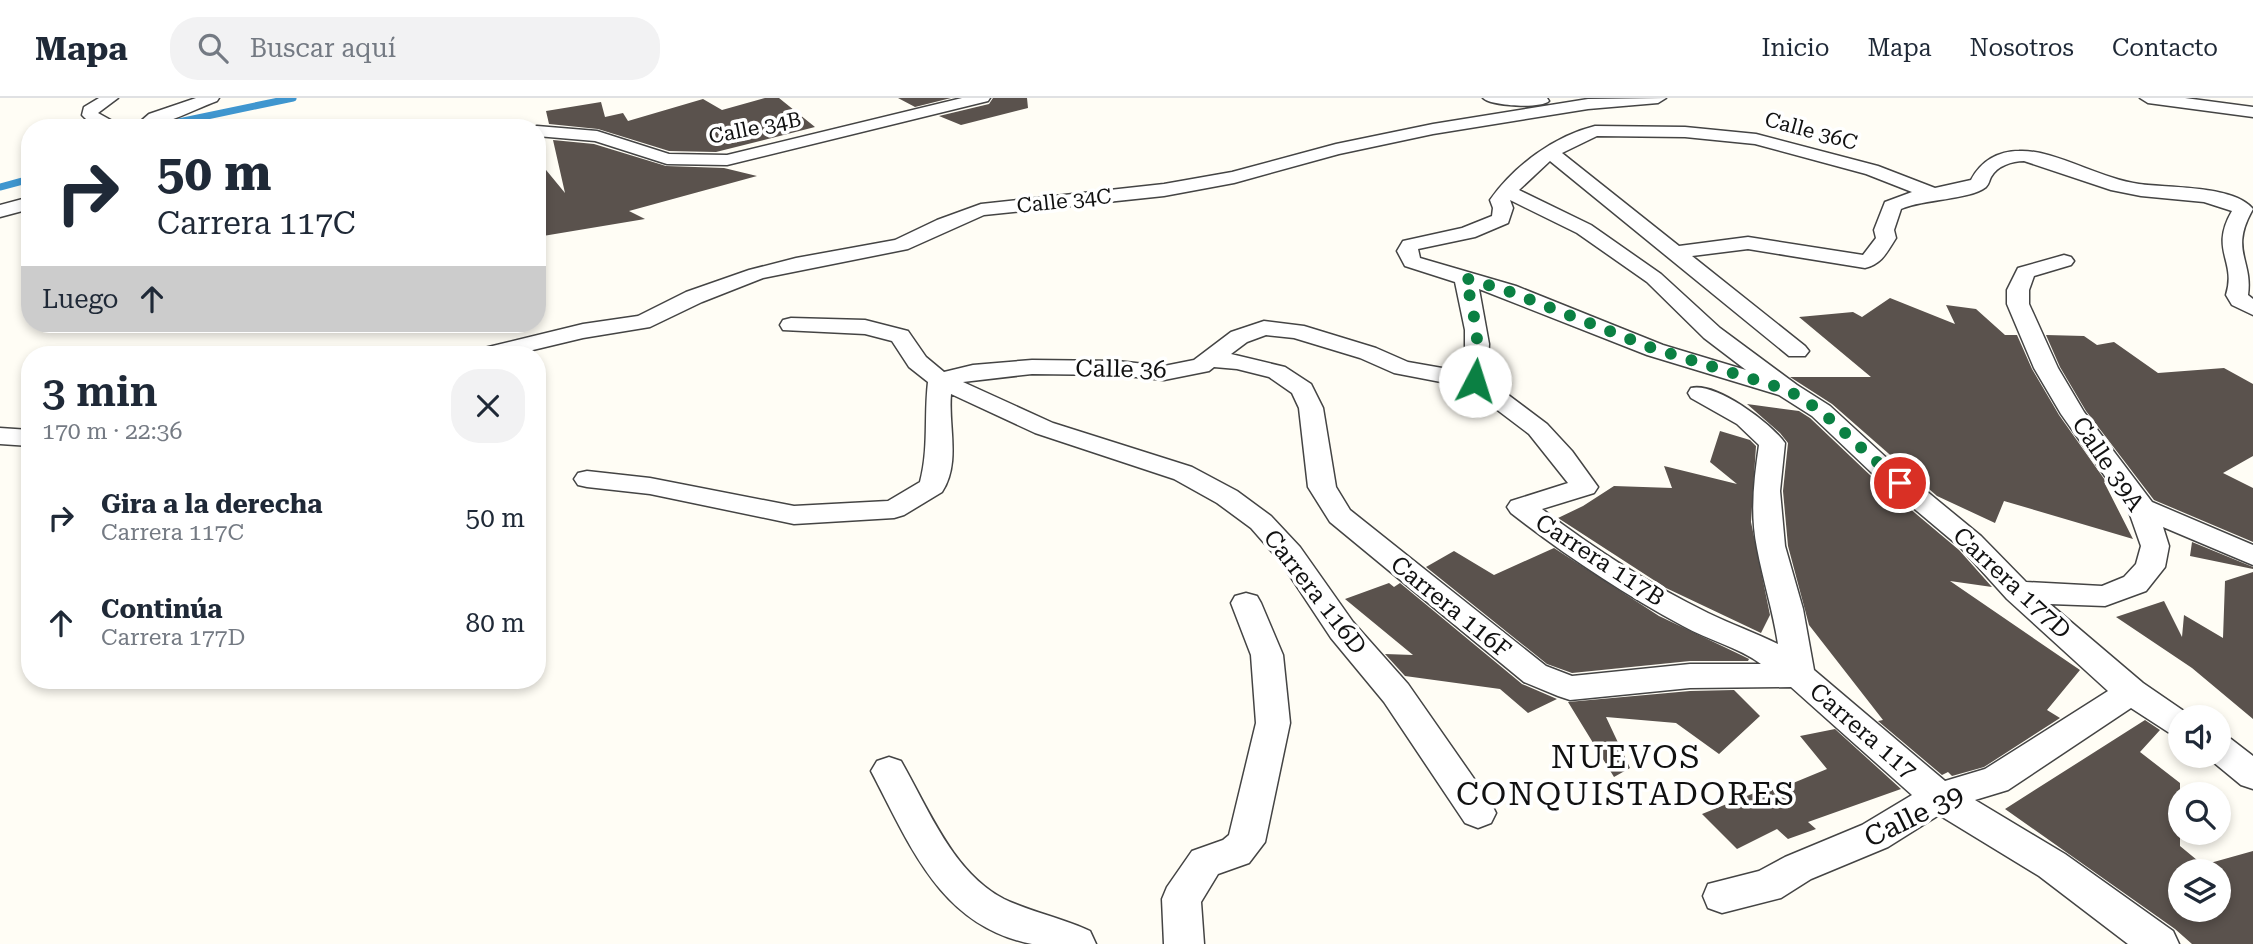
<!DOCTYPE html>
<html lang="es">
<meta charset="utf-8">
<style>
:root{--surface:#fff;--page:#f2f2f3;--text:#1f2937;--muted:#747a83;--line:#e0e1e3}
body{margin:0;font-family:"Roboto Serif",serif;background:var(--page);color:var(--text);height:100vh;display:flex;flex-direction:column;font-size:26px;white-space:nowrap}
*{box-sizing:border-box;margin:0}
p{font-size:23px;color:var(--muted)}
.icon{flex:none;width:38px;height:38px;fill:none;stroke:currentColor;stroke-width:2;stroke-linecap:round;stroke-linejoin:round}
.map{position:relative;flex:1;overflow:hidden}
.panel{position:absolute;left:21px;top:248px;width:525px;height:343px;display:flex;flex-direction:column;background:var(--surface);border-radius:28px;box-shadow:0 4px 10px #0003}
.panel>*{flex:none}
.hud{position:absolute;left:21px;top:21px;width:525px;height:214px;border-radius:28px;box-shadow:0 4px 10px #0003;background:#fff;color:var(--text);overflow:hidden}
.fabs{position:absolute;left:2168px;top:607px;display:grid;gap:14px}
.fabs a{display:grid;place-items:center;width:63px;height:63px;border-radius:50%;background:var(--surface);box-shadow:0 4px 10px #0003;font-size:35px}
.pin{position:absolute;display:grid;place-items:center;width:60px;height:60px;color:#fff;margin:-30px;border:4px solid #fff;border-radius:50%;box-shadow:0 2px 7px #0007}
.me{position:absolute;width:77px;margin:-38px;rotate:5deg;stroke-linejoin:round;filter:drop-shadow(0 0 5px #0008)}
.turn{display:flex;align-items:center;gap:24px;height:147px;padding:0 21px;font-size:32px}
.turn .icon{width:91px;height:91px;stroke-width:2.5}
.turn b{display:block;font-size:49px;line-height:60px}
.then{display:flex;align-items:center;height:66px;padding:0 21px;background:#0003;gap:14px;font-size:26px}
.round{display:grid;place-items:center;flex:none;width:74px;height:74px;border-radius:28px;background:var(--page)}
.summary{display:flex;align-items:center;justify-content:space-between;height:119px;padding:0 21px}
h1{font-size:42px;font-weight:600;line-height:52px}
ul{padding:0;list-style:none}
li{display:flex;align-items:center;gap:21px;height:105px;padding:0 21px}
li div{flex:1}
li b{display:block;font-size:26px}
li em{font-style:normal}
header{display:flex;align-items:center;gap:42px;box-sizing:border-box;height:98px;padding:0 35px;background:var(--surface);border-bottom:2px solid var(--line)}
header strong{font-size:33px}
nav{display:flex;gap:38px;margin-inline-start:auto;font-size:24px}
.search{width:490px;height:63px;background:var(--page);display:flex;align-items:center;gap:18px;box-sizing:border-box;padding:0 24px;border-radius:28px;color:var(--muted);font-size:26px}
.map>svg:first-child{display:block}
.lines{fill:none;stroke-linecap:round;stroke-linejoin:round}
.stream{stroke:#3f96cf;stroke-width:7}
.building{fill:#5a524d;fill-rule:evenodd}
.minor-casing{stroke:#444;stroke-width:3}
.minor{fill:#fff;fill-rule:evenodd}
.route{stroke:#0b8043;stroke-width:12;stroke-dasharray:0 21.6}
.labels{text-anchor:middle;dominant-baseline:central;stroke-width:7;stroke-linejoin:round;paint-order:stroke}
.far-street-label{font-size:21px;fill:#111;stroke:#fff}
.street-label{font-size:24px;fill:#111;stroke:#fff}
.near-street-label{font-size:28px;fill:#111;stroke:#fff}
.near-neighbourhood-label{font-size:32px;letter-spacing:2px;fill:#111;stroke:#fff}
</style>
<header>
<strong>Mapa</strong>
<div class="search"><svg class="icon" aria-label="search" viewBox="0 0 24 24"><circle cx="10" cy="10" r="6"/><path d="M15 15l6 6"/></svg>Buscar aquí</div>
<nav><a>Inicio</a><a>Mapa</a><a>Nosotros</a><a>Contacto</a></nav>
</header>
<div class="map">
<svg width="2253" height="846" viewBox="0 0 2253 846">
<rect width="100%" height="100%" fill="#fffdf5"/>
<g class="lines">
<path class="stream" d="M 169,26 L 293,0
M 0,89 L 30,81"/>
</g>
<path class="building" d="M 765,0 L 779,0 L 815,29 L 716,54 L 669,53 L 598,31 L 549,26 L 546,13 L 601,4 L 605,19 L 623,15 L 628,23 L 703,1 L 722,12 Z
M 898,0 L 951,0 L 915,9 Z
M 993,0 L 1027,0 L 1028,10 L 961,27 L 939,18 L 989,6 Z
M 553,42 L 594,46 L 666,68 L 724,70 L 757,78 L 629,113 L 645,121 L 537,139 L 537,61 L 565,95 Z
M 1890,200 L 1955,226 L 1946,207 L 1976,211 L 2005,237 L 2017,237 L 2032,271 L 2059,317 L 2107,385 L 2104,384 L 2133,441 L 2004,403 L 1995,425 L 1937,398 L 1832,306 L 1790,279 L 1871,279 L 1799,219 L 1853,214 L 1862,219 Z
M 2046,237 L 2084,238 L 2097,247 L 2114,244 L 2158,275 L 2224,270 L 2253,286 L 2253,358 L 2223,375 L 2253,390 L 2253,444 L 2154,402 L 2086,313 L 2060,269 Z
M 1747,306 L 1799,313 L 1810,320 L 1871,378 L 1959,452 L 1992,489 L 1950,483 L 2080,572 L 2047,612 L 2060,620 L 1984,669 L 1952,678 L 1948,674 L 1942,677 L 1878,623 L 1883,622 L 1809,527 L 1788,448 L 1783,393 L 1788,345 L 1780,335 Z
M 1720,333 L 1750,342 L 1756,348 L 1751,424 L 1770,517 L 1761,535 L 1666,490 L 1558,420 L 1583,408 L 1614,388 L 1672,390 L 1664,368 L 1737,386 L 1710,364 Z
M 2192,444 L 2253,469 L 2253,471 L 2190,458 Z
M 1554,450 L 1659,518 L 1741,557 L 1749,561 L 1748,563 L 1690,563 L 1572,575 L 1547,566 L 1426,469 L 1454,453 L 1494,477 Z
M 2253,474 L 2253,621 L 2192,570 L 2116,519 L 2164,503 L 2182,539 L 2184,517 L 2223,540 L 2225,483 Z
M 1389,485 L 1394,489 L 1400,485 L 1522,586 L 1557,601 L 1528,615 L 1500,591 L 1405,578 L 1385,556 L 1413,557 L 1345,501 Z
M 1734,592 L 1760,618 L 1719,656 L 1676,625 L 1606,619 L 1630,670 L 1614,679 L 1568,604 L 1690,593 Z
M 2145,622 L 2160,632 L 2140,654 L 2180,685 L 2180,748 L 2203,767 L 2253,753 L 2253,846 L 2192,846 L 2175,831 L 2005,711 ZM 2180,774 L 2219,774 L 2219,812 L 2180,812 Z
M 1835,631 L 1901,691 L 1808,724 L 1816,731 L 1788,741 L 1777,731 L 1737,751 L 1702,716 L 1769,689 L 1774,693 L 1827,671 L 1800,638 Z"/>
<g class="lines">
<defs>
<path id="minor" d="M 99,0 L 118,0 L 98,15 L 125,30 C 109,30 93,30 82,17 L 84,9 Z
M 196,0 L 219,0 L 217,3 C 190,13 161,30 133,30 L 149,16 Z
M 962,0 L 990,0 L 988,3 L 727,67 L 667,66 L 595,43 L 537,38 L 537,30 L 531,30 L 537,28 L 597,33 L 669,56 L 727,57 Z
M 1483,0 L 1547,0 L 1549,3 C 1541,11 1491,8 1483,0 Z
M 1666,0 L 1658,5 L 1588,11 L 1433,36 L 1339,56 L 1234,85 L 1164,98 L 984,117 L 908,151 L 763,180 L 702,204 L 650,229 L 583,240 L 512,257 L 472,257 L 476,252 L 583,226 L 638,218 L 686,194 L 749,172 L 796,160 L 895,142 L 937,122 L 981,106 L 1164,86 L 1232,74 L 1336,46 L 1433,26 L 1588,1 Z
M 2140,0 L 2185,0 L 2253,9 L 2253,19 L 2148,5 Z
M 1595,28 L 1685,29 L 1756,36 L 1878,68 L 1935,90 L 1971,82 C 1981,63 1998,53 2019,53 C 2053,51 2100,81 2139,86 C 2167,90 2234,87 2253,111 C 2229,153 2253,161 2248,197 L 2253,201 L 2253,217 L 2232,207 L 2226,197 C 2237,162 2209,153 2232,113 L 2204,104 L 2141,98 L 2111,92 L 2024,63 C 2012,63 1997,68 1991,79 C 1989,83 1989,86 1986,89 C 1970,102 1923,101 1901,111 L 1894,132 L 1896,140 C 1887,154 1882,166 1865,170 L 1748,151 L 1692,158 L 1805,248 L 1809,253 L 1805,258 L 1789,258 L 1550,63 L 1519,92 L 1591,127 L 1661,176 L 1720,230 L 1797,287 L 1830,308 L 1891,364 L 1981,438 L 2026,484 L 2102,488 L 2124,479 L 2136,466 L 2141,448 L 2128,411 L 2061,316 L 2034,270 L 2007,206 L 2007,192 L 2018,170 L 2064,157 L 2071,159 L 2074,163 L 2071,167 L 2034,178 L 2029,192 L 2029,206 L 2058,270 L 2084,314 L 2152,404 L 2253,447 L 2253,467 L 2163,429 L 2169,448 L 2165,469 L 2146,493 L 2105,508 L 2050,506 L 2143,585 L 2194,620 L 2180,620 L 2180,638 L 2168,634 L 2131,610 L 2008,692 L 1975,702 L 2065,756 L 2173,833 L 2179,846 L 2128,846 L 2039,778 L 1939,717 L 1888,749 L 1811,781 L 1781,800 L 1722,815 L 1708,810 L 1703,798 L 1708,786 L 1759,773 L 1785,759 L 1862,727 L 1912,697 L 1791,589 L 1690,590 L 1570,602 L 1558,598 L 1524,584 L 1330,424 L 1308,389 L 1299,310 L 1292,295 L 1269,279 L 1237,271 L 1214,269 L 1209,273 L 1164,282 L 1117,277 L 1032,276 L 963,284 L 1053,325 L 1192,369 L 1237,393 L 1271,418 L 1300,449 L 1353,524 L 1408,586 L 1491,705 L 1496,715 L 1491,725 L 1478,730 L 1465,725 L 1384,604 L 1331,540 L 1280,463 L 1251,430 L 1217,405 L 1174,381 L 1035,335 L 951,296 C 948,328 961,365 942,394 L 904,417 L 894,420 L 794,426 L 650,396 L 587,389 L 578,387 L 574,381 L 578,375 L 587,373 L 650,380 L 794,408 L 888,403 L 920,384 C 929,350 924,319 928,284 L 909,269 L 892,243 L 865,236 L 783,232 L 780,227 L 783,222 L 791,220 L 865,222 L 908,233 L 926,259 L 944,274 L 973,267 L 1032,262 L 1117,263 L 1164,268 L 1194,262 L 1231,234 L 1264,223 L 1304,228 L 1376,250 L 1408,264 L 1465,274 L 1465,232 L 1455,184 L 1405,168 L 1397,153 L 1403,143 L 1462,130 L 1492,118 L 1493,110 L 1490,102 C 1514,68 1554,38 1595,28 ZM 1597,38 L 1685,39 L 1755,46 L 1866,76 L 1912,94 L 1885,104 L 1874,132 L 1876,140 L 1863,157 L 1748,139 L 1679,148 L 1562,55 ZM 1510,102 L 1577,135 L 1647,184 L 1704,240 L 1746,272 L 1663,247 L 1516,188 L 1420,160 L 1418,151 L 1475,139 L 1508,125 L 1513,110 ZM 1479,191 L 1647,257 L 1779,297 L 1812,318 L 1873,376 L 1961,450 L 2007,501 L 2108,593 L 1985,671 L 1945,683 L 1814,572 L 1803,511 L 1785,448 L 1780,393 L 1785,345 C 1771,325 1716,284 1691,290 L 1688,295 L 1691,300 L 1737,326 L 1759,347 C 1754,381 1750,415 1757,450 C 1763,482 1773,513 1778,546 C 1755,535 1731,526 1708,515 C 1649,486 1594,451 1542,411 L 1594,395 L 1598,389 L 1572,353 L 1547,326 L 1487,281 L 1489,246 ZM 1266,237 L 1294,240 L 1360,260 L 1394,275 L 1467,289 L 1529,336 L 1568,385 L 1511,403 L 1507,409 L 1511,415 C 1566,458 1622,495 1683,528 C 1708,542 1738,549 1761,566 L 1690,566 L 1572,578 L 1546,568 L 1350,412 L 1336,389 L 1323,310 L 1311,286 L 1285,269 L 1231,256 L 1247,244 Z
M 30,99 L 30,111 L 0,119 L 0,107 Z
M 0,330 L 30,332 L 30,348 L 0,346 Z
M 1246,495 L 1257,498 L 1261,505 L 1283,557 L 1290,625 L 1265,744 L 1249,765 L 1218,776 L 1201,804 L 1204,846 L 1164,846 L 1162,801 L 1167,789 L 1192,753 L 1223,742 L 1229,737 L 1256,625 L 1251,557 L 1231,505 L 1235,498 Z
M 2219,637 L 2231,641 L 2253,658 L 2253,691 L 2241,687 L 2207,659 L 2219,658 Z
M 889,659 L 901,663 C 928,710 953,775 1004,801 C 1031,814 1062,820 1090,833 L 1096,846 C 1076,846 1052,846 1032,846 C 940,828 910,747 871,673 L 877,663 Z"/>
</defs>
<use href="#minor" class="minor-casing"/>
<use href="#minor" class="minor"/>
</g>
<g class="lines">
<path class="route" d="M 1475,283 C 1483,258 1473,207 1465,180 L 1508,193 L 1655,251 L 1788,292 L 1821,313 L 1900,385"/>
</g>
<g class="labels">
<g class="far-street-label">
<text transform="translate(755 30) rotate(-11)">Calle 34B</text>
<text transform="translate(1811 33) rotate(15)">Calle 36C</text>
<text transform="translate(1064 103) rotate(-6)">Calle 34C</text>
</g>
<g class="street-label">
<text transform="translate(1121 271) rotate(1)">Calle 36</text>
<text transform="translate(2108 366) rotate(56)">Calle 39A</text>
<text transform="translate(1600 462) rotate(33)">Carrera 117B</text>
<text transform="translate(2012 485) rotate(43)">Carrera 177D</text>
<text transform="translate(1315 494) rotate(52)">Carrera 116D</text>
<text transform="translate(1451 509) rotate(39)">Carrera 116F</text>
<text transform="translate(1863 633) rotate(41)">Carrera 117</text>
</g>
<g class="near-street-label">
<text transform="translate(1914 718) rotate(-26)">Calle 39</text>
</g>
<g class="near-neighbourhood-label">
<text x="1626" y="659">NUEVOS<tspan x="1626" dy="37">CONQUISTADORES</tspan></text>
</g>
</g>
</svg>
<div class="fabs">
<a><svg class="icon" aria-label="sound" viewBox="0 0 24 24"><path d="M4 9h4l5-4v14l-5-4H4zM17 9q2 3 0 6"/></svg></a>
<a><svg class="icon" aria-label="search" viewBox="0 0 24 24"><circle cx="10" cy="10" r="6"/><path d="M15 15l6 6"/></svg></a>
<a><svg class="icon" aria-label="layers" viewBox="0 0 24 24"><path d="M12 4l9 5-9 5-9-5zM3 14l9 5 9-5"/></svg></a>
</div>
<div class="pin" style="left:1900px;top:385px;background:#d93025"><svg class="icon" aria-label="arrive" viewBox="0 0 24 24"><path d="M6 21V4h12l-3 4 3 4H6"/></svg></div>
<svg class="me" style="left:1475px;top:283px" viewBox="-20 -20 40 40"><circle r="19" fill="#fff"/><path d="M0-13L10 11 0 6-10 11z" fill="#0b8043"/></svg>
<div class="hud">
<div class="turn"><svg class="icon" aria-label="right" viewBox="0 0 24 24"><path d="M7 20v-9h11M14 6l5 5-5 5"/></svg><div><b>50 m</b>Carrera 117C</div></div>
<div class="then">Luego<svg class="icon" aria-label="ahead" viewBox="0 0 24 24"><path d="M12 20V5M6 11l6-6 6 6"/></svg></div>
</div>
<section class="panel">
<div class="summary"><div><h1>3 min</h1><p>170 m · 22:36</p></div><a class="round"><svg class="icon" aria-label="close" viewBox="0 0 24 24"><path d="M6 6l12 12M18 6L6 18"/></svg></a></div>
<ul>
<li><svg class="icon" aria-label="right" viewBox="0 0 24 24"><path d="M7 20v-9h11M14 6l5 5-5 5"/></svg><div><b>Gira a la derecha</b><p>Carrera 117C</p></div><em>50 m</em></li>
<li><svg class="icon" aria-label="ahead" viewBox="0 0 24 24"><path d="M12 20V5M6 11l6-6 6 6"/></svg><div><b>Continúa</b><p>Carrera 177D</p></div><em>80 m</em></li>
</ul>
</section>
</div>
